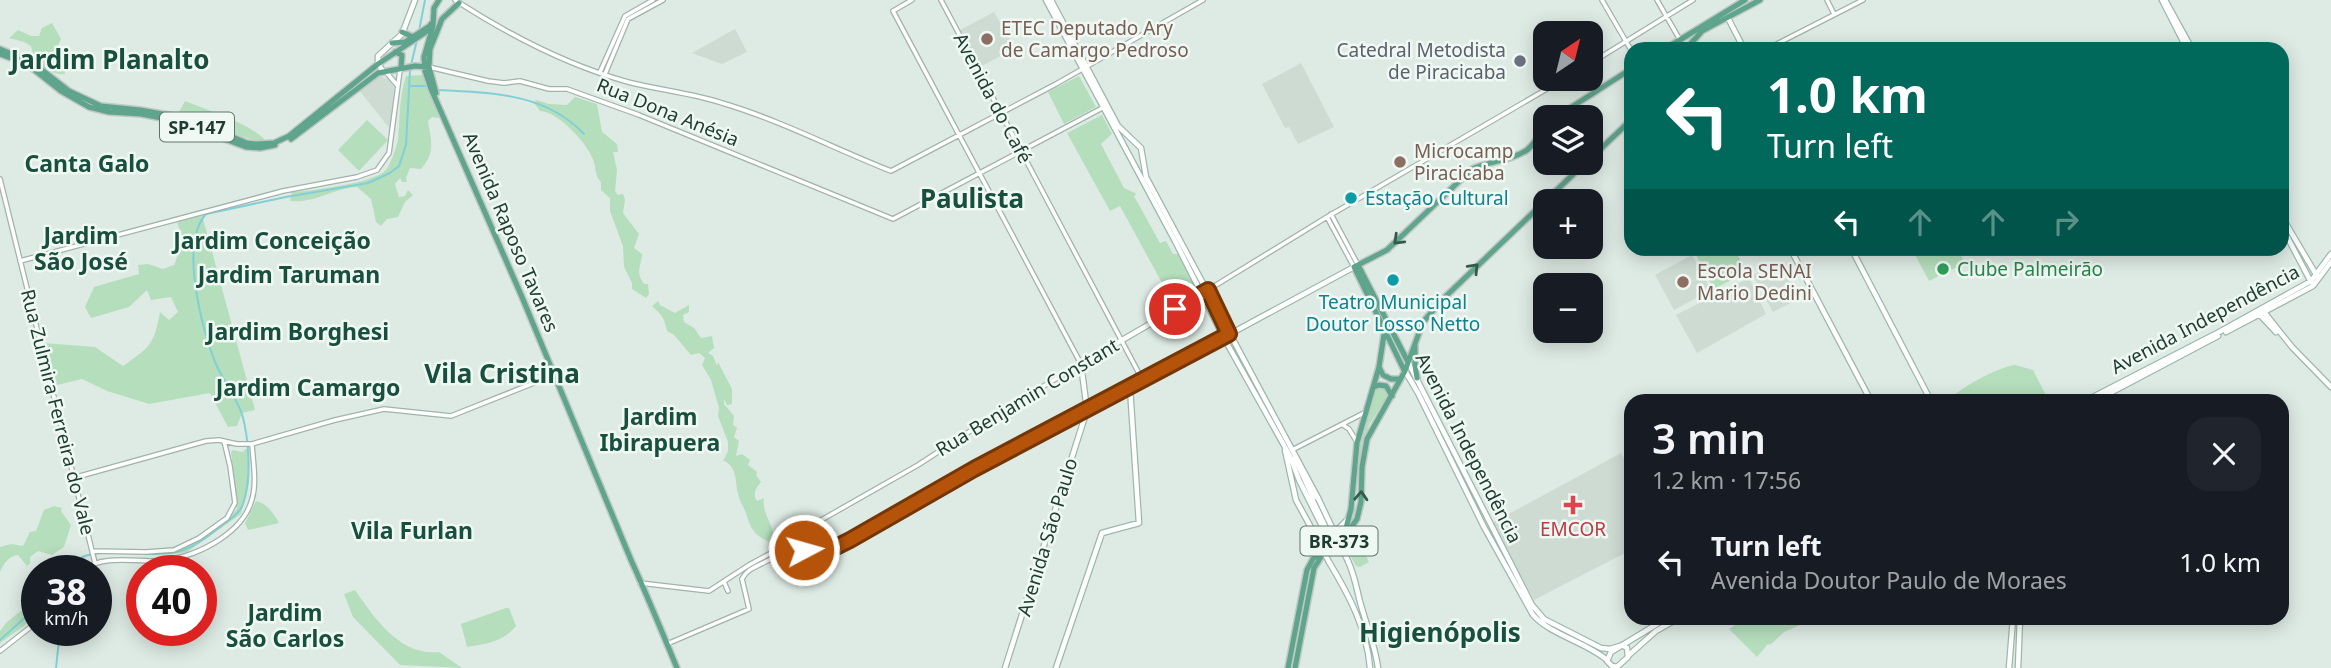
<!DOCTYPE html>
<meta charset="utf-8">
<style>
:root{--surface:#171b24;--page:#20242c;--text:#f1f3f6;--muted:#9ea1a6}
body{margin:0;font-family:"Noto Sans",sans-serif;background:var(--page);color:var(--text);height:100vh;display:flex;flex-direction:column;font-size:26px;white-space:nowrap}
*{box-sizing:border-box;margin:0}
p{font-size:23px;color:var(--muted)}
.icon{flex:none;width:38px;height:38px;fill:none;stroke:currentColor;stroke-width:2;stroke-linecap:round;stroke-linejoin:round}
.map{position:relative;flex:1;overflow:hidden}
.drawer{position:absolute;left:1624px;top:394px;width:665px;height:231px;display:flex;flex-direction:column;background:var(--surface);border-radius:21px;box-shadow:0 4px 18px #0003}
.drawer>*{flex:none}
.guide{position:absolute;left:1624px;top:42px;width:665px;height:214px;border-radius:21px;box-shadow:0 4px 18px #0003;background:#00695c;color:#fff;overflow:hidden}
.needle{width:46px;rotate:35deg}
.fabs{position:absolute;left:1533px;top:21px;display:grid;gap:14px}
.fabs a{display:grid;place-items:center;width:70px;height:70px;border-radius:14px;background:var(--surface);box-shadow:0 4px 18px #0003;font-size:35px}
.speed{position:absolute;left:21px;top:555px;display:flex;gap:14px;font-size:35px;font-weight:700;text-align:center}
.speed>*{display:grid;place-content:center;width:91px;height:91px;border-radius:50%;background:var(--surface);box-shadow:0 4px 18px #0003;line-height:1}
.speed small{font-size:18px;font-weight:400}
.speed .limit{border:10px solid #d22;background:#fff;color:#111}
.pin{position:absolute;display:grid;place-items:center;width:60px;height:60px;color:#fff;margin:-30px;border:4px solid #fff;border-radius:50%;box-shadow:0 2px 7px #0007}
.me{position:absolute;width:77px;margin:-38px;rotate:84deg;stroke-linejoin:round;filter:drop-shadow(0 0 5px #0008)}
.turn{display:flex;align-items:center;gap:24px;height:147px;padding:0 28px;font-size:32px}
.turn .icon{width:91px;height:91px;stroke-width:2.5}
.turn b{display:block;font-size:49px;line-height:60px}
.lanes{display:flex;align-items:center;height:66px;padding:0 28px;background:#0003;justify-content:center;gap:35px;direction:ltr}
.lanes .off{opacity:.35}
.round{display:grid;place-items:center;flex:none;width:74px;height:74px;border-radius:21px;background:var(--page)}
.headline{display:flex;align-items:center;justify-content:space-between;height:119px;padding:0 28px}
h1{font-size:42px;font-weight:600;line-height:52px}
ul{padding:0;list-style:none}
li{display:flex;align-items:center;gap:21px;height:98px;padding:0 28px}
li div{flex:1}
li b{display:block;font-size:26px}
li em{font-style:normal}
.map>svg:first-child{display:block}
.built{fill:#cddbd3}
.green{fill:#b5debd}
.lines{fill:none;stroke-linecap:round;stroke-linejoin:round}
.stream{stroke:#82cfd5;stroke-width:2}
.canal{stroke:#82cfd5;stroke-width:3.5}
.tertiary-casing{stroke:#a1b3ab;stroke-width:6}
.secondary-casing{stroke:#9cb8ac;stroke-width:7}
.primary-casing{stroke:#c0c8c6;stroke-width:8}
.tertiary{stroke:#fff;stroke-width:3.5}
.secondary{stroke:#fff;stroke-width:4.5}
.primary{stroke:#5fa48d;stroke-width:5}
.secondary-bridge-casing{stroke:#9cb8ac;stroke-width:7;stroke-linecap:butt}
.secondary-bridge{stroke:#fff;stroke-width:4.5}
.oneway{stroke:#325b4d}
.route-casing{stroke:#753606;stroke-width:18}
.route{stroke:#b45309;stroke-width:12}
.education-dot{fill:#8d6e63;stroke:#eff8f3;stroke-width:2.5}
.worship-dot{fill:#6b7280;stroke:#eff8f3;stroke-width:2.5}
.culture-dot{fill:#0f9aa8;stroke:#eff8f3;stroke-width:2.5}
.leisure-dot{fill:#2e9e5b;stroke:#eff8f3;stroke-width:2.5}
.health-dot{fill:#e0444e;stroke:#eff8f3;stroke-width:2.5}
.labels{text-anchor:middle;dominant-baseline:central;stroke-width:5;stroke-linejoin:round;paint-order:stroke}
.shield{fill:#eff8f3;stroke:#5d746c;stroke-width:2}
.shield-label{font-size:18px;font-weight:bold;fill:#1e3c32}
.education-label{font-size:19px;fill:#785e54;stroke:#eff8f3;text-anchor:start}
.worship-label{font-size:19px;fill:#5b616d;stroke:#eff8f3;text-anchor:end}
.street-label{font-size:19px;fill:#1e3c32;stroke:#eff8f3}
.culture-label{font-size:19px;fill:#0d838f;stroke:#eff8f3;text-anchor:start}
.leisure-label{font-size:19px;fill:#27864d;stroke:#eff8f3;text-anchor:start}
.health-label{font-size:19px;fill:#be3a42;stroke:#eff8f3}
.quarter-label{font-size:23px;font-weight:bold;fill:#194f3e;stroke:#eff8f3}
.district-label{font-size:26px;font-weight:bold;fill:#194f3e;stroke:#eff8f3}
</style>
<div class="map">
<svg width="2331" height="668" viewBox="0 0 2331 668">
<rect width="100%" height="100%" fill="#deebe4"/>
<path class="built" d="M 994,12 L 1015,48 L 980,67 L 960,30 Z
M 735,29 L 747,52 L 722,64 L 692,53 Z
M 1301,63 L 1334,127 L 1298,144 L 1289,127 L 1285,128 L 1262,84 Z
M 378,76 L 388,79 L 394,87 L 390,129 L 359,90 Z
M 1692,255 L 1711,290 L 1674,310 L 1655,275 Z
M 1772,265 L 1779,281 L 1788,278 L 1798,299 L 1773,312 L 1753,275 Z
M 1749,278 L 1766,314 L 1697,353 L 1676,315 Z
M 1621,453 L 1631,471 L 1631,550 L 1534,600 L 1492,523 Z"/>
<path class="green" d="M 52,23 L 61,39 L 57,48 L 64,66 L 65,74 C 48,75 34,63 31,46 L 24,42 L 9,38 L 18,30 L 31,36 L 39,36 L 42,28 Z
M 423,75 L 430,88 L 439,118 L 432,117 L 428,121 C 431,141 436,152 421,169 L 410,168 L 406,178 L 407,182 L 402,182 L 400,178 L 395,184 L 399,197 L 405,196 L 408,190 L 413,195 L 405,202 L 398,217 L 387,219 L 381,226 L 376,222 L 371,199 L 357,187 C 333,188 315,204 290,201 L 292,192 C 311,191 374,183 386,170 C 390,165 397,146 398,140 C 400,118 399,98 406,76 Z
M 1079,76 L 1096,107 L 1064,124 L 1048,92 Z
M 575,97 L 597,104 L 602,132 L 617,144 L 618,152 L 613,152 L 617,170 L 615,191 L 618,195 L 623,194 L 625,200 L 623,213 L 639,234 L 634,248 L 642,254 C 641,268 635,271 644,284 L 648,284 L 649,294 L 646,298 L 632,289 L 632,283 L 624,267 L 623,246 L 610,211 L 610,198 L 601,190 L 601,182 C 595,176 596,170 594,162 C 589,145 559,112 540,111 L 534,103 L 536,100 L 549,104 L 567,105 Z
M 185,101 C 205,109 253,125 265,140 L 253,140 L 178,114 Z
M 1102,115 L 1112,134 L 1101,144 L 1124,188 L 1137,194 L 1134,196 L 1160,243 L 1166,241 L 1173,254 L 1179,254 L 1196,285 L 1195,293 L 1183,301 L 1181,298 L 1177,300 L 1171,289 L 1167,292 L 1120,206 L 1110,211 L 1067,133 Z
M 367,120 L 388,140 L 359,171 L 338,150 Z
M 202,215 L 255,410 L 242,413 L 237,426 L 228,427 L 210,393 L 149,404 L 107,391 L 82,379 L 53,386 L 43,343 L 95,347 L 123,366 C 150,347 154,345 160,312 L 169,320 L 178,312 L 171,297 L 151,300 L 147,290 L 129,307 L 91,318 L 85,307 L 94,287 L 139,274 L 138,265 L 148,264 L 163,269 L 174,265 L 183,242 L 177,221 Z
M 1703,249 L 1734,249 L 1747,272 L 1714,289 L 1695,253 Z
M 1912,249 L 1957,249 L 1965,263 L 1929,281 Z
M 658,301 L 660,305 L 675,313 L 689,305 L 689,312 L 683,315 L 684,322 L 694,328 L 701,338 L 712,336 L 714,348 L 708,353 L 713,356 L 717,366 L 718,362 L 732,389 L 732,404 L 727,405 L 724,399 L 724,404 L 734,416 L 733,425 L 737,428 L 734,437 L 739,441 L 736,456 L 742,454 L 750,460 L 748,465 L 757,472 L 756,475 L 761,482 C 756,488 752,494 757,501 L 764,498 C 761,515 777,527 773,543 C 756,538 750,529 746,513 C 744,507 739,501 738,494 C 735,481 738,470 725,461 L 723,461 L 728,451 L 728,442 L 718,416 L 719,408 L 711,380 L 702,365 L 705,358 L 699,353 L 691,355 L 674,335 L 667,331 C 664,316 662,316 652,306 Z
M 2015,365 L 2033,370 L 2049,401 L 1948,401 C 1959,388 1998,367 2015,365 Z
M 1384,388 L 1388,395 L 1369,425 L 1362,451 L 1360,482 L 1357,482 L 1359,448 L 1375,389 Z
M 246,449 L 249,449 L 249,482 L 241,514 L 187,552 L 174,554 L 203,538 L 228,519 L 237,509 L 231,452 L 233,450 L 242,452 Z
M 256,501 C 268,504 273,513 279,523 L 248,530 L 245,523 Z
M 54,506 L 62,508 L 61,511 L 71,525 L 64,547 L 52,555 L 38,551 L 30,557 L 30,563 L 27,566 L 18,555 C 8,556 4,564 0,572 L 0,547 L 11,544 L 23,546 L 30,532 L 36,531 L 44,510 Z
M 1356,534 L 1369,562 L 1360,567 L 1356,566 L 1342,540 Z
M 355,590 C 375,619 400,656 439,652 L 462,668 L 400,665 L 353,617 L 344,594 Z
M 37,598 L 37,613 L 25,625 L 0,643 L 0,631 L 7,622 Z
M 506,608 L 509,608 L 516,626 C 503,642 486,644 467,647 L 461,624 Z
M 1746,618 L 1802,618 L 1799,621 L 1800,625 L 1784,632 L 1770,645 L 1768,644 L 1757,657 L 1729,629 Z"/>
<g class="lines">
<path class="stream" d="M 419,31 L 425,0
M 411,65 L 417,40
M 410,86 L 427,86
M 439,90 C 493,93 545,93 584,134
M 70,570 C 74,565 78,558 85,556 C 115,547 150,559 180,551 C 195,547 209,536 221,526 C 229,520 240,513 243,504 C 252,479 249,439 242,414 C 237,399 222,379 215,362 C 202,328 179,244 206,214 L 286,197 L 368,183 L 390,173 L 399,166 L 406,145 L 410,70
M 0,640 L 37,607
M 56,668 L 60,630"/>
<path class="canal" d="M 1292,668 L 1298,629"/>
<defs>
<path id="tertiary" d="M 455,0 C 509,35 566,65 628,82 C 659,90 692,93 722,103 C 780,120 835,149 891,171 L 1056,84 L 1203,0
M 941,0 L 1143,381
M 1602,0 L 1631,50
M 1657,0 L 1680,40
M 1827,0 L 1834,14
M 1767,49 L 1863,0
M 1591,63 L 1693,0
M 429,67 L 488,81 L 504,83 L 520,81 L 549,89 L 567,89 L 639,115 L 893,219 L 1106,106
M 386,72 L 397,85
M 600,72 L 625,16 L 653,0
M 605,74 L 628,19 L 663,0
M 0,179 L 95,563
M 1331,214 L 1358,265
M 1327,217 L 1354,267
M 20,261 L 283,191 L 357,177 L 377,170 L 389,153 L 400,70
M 1208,290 L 1327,217 L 1564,79
M 1343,425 L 1349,429 L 1357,442
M 1292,450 L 1364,413
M 73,478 L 206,441 L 219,440 L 237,444 L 252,444 L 335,420 L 384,409 L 451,416 L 554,375
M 795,540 L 804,550 L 808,541 L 806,532
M 92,551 L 146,552 L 174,550 L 199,538 L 227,518 L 235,503 L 230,466 L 224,441
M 82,570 C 102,555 133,561 157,561 C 191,560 243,535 252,499 C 257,483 253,461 252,444
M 742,579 C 747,569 756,567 765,562 C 785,551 803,547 826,552 L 891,518 L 974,469 L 1130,388
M 724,582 L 728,591
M 640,583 L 709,591 L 749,565 L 795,540 L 823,519 L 918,465 L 998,413 L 1081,364 L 893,11 L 912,0
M 667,644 L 749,609 L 742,579
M 0,651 L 37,622"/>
<path id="secondary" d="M 1046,0 L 1175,241 L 1224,338 L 1290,456 L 1299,480 L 1325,532 L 1328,544
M 1051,0 L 1118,126 L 1141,148 L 1146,177 L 1318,498
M 2162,0 L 2187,49
M 2165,0 L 2192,49
M 1728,18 L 1744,49
M 383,71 L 378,64 L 378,56 L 402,34 L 415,0
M 2282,217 L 2317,276
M 2282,227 L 2311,282
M 1790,248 L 1871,401
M 1851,248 L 1931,401
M 2264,312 L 2292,347 L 2331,387
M 2260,315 L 2276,332
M 2226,332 L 2313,286 L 2331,262
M 1408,362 L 1532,605 L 1544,619 L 1601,648 L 1610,649 L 1620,646
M 1405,371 L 1418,393 L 1484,527 L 1533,615 C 1551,635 1586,642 1607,660
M 2085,401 L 2221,331 L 2311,281 L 2331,254
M 2095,401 L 2218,336
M 1285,450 L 1296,500 L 1315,535
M 1295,458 L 1328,531 L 1338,529 L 1347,520
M 1348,561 C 1354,574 1356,585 1359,598 C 1365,622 1375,644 1378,668
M 1329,562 C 1349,595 1367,629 1370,668
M 1622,645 L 1627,648 L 1628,657 L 1617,667 L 1612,666 L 1607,661 L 1611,652 L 1667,618
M 1629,655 L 1656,631 L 1679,618
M 1005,668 L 1087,410 L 1081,364 L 1203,293
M 1056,668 L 1102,533 L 1139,523 L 1130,388 L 1354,267
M 2009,668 L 2013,618
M 2018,668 L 2020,618"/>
<path id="primary" d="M 439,0 L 434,8 L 433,26 L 424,57 L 425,71 L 431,89 L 522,297 L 631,560 C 647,595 662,632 677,668
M 402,32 L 413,37
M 392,43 L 405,42 L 428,27
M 0,49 L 33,63 L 69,91 L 101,106 L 140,110 L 174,116 L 207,126 L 247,143 L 257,144 L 274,143 L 289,136 L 378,64 L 426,32 L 431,24
M 1665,49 L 1745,0
M 1686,49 L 1702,31 L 1760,0
M 395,52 L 402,55 L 401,68
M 0,54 L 27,64 L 61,91 L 89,107 L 109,112 L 141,114 L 177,121 L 246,147 L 260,148 L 275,145
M 436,93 L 429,67 L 430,49 L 442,19 L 459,3
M 1556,117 L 1631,69
M 291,139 L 378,73 L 415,66 L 429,67
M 1591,158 L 1631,120
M 1358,265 L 1408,362
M 1415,346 L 1415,366 L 1417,378
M 1379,367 L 1383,375 L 1391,379 L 1399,379
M 1404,370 L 1354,267 L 1387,250 L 1472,169 C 1489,161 1511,161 1527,150 C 1534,144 1540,135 1545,127
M 1374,387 L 1379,385 L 1386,386 L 1392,396
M 1288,668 L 1307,570 L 1313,559 L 1346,528 L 1351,509 L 1357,443 L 1379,367 L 1385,328
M 1295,668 L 1314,568 L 1321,557 L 1347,533 L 1357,519 L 1361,502 L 1362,467 L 1367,439 L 1405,371 L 1423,322 L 1444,298 L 1585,163"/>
</defs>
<use href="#tertiary" class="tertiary-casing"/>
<use href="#secondary" class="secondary-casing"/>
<use href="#primary" class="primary-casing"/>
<use href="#tertiary" class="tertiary"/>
<use href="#secondary" class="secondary"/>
<use href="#primary" class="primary"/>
<defs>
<path id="secondary-bridge" d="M 1318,498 L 1348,561
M 1315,535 L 1329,562"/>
</defs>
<use href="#secondary-bridge" class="secondary-bridge-casing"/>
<use href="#secondary-bridge" class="secondary-bridge"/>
</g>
<defs><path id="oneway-chevron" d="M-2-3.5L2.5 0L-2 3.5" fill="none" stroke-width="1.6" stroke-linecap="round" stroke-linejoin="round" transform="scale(1.75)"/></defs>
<g class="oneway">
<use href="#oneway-chevron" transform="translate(1398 240) rotate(136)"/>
<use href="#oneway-chevron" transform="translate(1474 268) rotate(-46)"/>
<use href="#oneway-chevron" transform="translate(1361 496) rotate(-87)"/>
</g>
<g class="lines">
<defs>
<path id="route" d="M 804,550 L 826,552 L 850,540 L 974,469 L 1229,334 L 1208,290 L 1175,309"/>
</defs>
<use href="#route" class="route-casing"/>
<use href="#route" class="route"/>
</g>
<g class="education-dot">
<circle cx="987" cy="39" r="7"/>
<circle cx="1400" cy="162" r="7"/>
<circle cx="1683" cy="282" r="7"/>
</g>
<circle class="worship-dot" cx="1520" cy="61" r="7"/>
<g class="culture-dot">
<circle cx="1351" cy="198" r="7"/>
<circle cx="1393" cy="280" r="7"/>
</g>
<circle class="leisure-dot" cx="1943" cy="269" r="7"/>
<path class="health-dot" d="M1569.5 494.5h7v7h7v7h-7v7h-7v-7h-7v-7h7z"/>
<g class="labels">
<g class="shield">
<rect x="160" y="112.5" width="74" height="29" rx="5"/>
<rect x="1300.5" y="526.5" width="77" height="29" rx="5"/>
</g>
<g class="shield-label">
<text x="197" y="127">SP-147</text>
<text x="1339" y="541">BR-373</text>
</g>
<g class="education-label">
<text x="1001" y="28">ETEC Deputado Ary<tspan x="1001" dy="22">de Camargo Pedroso</tspan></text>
<text x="1414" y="151">Microcamp<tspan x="1414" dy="22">Piracicaba</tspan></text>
<text x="1697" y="271">Escola SENAI<tspan x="1697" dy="22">Mario Dedini</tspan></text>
</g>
<g class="worship-label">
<text x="1506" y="50">Catedral Metodista<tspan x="1506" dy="22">de Piracicaba</tspan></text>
</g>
<g class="street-label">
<text transform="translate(993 98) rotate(62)">Avenida do Café</text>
<text transform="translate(668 112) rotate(22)">Rua Dona Anésia</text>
<text transform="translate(511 232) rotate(67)">Avenida Raposo Tavares</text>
<text transform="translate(2205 319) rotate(-28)">Avenida Independência</text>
<text transform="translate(1027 397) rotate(-31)">Rua Benjamin Constant</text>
<text transform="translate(58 412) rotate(76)">Rua Zulmira Ferreira do Vale</text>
<text transform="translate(1469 448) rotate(63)">Avenida Independência</text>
<text transform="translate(1047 537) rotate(-73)">Avenida São Paulo</text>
</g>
<g class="culture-label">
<text x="1365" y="198">Estação Cultural</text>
<text x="1393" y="302" text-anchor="middle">Teatro Municipal<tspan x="1393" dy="22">Doutor Losso Netto</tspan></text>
</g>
<g class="leisure-label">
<text x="1957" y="269">Clube Palmeirão</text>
</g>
<g class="health-label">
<text x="1573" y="529">EMCOR</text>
</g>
<g class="quarter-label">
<text x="87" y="163">Canta Galo</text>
<text x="81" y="235">Jardim<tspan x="81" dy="26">São José</tspan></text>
<text x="272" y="240">Jardim Conceição</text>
<text x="289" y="274">Jardim Taruman</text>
<text x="298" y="331">Jardim Borghesi</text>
<text x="308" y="387">Jardim Camargo</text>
<text x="660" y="416">Jardim<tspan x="660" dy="26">Ibirapuera</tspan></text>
<text x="412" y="530">Vila Furlan</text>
<text x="285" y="612">Jardim<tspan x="285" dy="26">São Carlos</tspan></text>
</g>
<g class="district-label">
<text x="110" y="59">Jardim Planalto</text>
<text x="972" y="198">Paulista</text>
<text x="502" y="373">Vila Cristina</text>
<text x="1440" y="632">Higienópolis</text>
</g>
</g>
</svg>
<div class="fabs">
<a><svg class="needle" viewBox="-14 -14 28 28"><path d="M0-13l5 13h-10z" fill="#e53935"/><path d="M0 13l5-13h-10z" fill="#9ea1a6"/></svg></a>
<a><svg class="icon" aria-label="layers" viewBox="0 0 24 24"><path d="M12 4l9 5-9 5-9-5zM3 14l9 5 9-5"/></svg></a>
<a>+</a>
<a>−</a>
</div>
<div class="speed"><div>38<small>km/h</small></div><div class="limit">40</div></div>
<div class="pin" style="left:1175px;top:309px;background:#d93025"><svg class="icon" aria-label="arrive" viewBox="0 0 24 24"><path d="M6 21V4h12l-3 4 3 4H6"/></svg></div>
<svg class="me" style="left:804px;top:550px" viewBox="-20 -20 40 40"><circle r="17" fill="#b45309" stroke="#fff" stroke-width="3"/><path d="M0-11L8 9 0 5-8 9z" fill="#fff"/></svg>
<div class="guide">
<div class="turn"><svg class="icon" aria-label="left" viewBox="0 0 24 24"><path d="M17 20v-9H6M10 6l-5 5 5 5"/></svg><div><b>1.0 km</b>Turn left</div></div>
<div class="lanes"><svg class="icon" aria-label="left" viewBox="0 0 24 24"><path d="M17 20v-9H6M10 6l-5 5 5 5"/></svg><svg class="icon off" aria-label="ahead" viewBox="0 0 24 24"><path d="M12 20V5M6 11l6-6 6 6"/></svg><svg class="icon off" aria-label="ahead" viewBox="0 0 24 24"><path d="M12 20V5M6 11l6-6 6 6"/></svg><svg class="icon off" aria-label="right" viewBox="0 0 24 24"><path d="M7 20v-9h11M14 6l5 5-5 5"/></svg></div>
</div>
<section class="drawer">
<div class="headline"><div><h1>3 min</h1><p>1.2 km · 17:56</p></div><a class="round"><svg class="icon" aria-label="close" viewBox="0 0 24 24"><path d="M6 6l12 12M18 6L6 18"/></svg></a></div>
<ul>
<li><svg class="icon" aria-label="left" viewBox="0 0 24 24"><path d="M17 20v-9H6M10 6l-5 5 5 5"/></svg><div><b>Turn left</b><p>Avenida Doutor Paulo de Moraes</p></div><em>1.0 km</em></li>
</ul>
</section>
</div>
